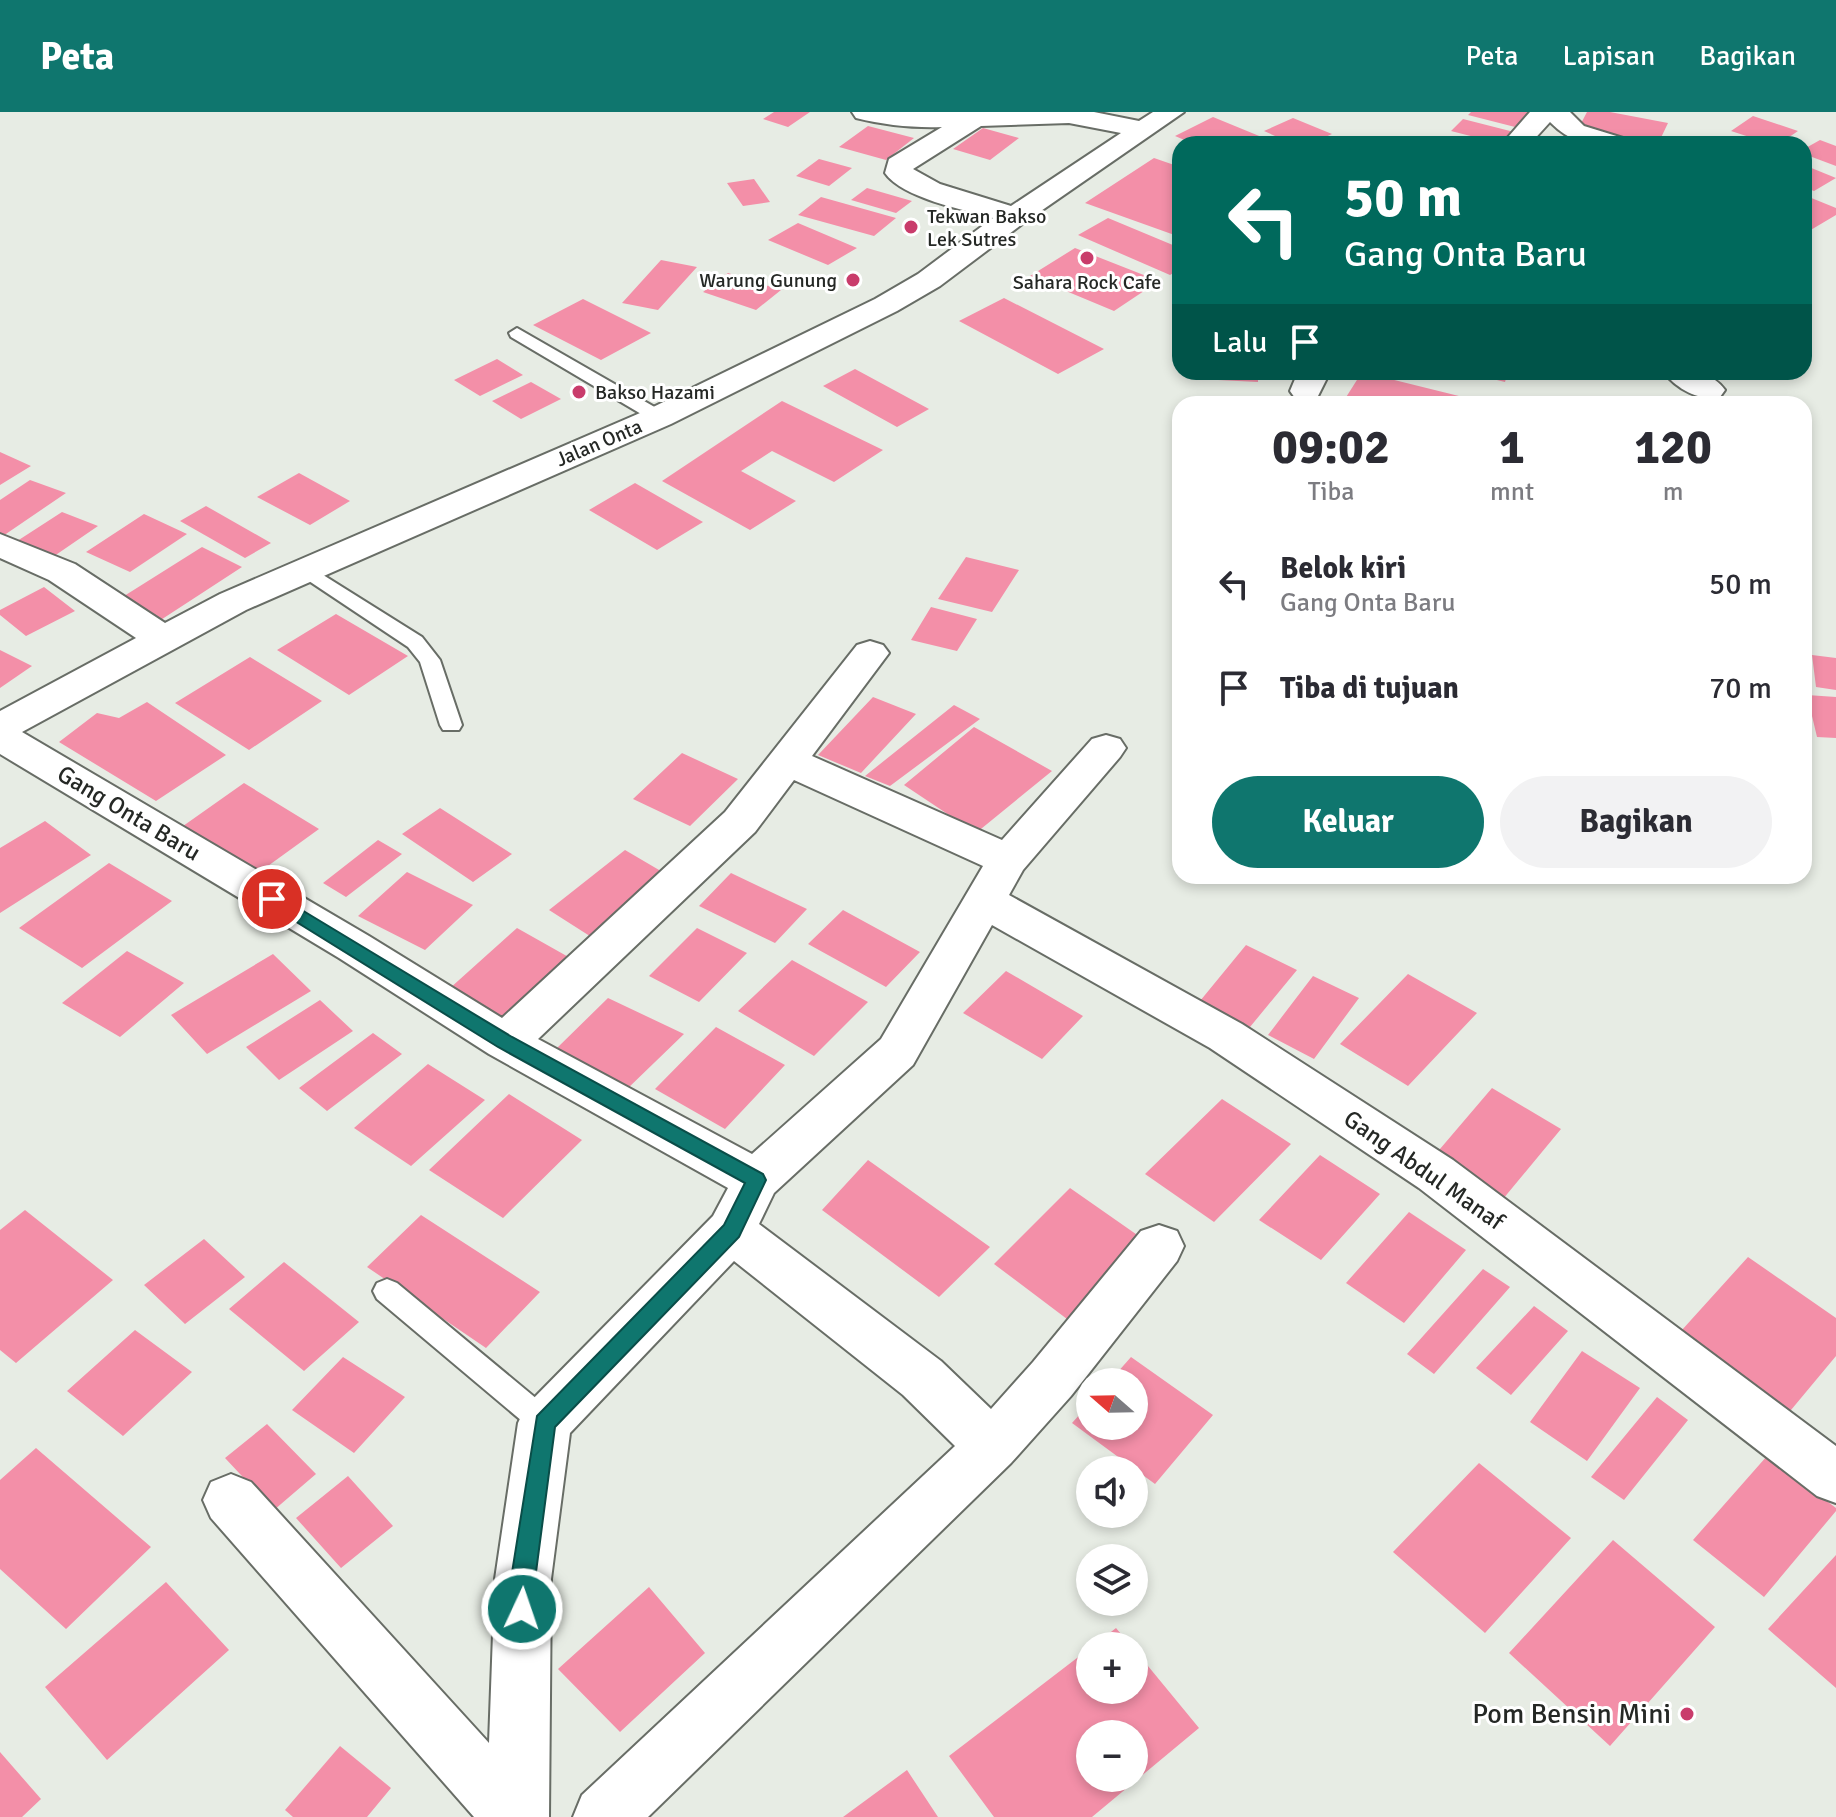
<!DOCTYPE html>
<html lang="id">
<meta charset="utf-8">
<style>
:root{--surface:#fff;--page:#f2f2f3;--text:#2b2b33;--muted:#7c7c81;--accent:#0f766e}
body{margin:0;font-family:Signika,sans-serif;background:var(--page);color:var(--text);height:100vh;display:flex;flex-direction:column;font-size:30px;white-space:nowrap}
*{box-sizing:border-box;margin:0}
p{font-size:26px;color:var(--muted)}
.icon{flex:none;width:44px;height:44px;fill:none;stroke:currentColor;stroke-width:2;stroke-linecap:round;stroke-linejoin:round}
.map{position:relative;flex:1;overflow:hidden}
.details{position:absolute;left:1172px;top:284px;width:640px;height:488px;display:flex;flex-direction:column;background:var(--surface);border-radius:24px;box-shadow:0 4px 12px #0003}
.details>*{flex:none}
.guide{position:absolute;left:1172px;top:24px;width:640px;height:244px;border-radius:24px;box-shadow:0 4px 12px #0003;background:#00695c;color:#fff;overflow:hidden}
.needle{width:52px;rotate:290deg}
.buttons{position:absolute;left:1076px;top:1256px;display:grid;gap:16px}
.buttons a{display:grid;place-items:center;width:72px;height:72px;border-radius:50%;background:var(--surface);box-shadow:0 4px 12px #0003;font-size:40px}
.pin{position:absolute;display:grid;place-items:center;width:68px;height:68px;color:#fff;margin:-34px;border:4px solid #fff;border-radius:50%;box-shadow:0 2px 8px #0007}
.me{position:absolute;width:88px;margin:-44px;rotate:3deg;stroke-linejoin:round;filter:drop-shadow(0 0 6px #0008)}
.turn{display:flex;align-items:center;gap:28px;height:168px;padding:0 40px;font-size:36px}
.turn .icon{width:104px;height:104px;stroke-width:2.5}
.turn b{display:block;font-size:56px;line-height:68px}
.then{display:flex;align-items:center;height:76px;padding:0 40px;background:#0003;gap:16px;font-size:30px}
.eta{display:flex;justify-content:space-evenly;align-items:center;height:136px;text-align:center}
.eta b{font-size:48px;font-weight:700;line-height:56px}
.cta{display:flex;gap:16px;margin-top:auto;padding:16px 40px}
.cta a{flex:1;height:92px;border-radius:48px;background:var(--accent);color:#fff;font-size:32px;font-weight:700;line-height:92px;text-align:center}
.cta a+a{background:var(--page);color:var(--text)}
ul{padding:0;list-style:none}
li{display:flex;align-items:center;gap:24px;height:104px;padding:0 40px}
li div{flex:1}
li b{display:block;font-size:30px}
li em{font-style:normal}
header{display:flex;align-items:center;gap:48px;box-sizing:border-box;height:112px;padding:0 40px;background:var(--accent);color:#fff}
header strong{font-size:38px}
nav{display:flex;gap:44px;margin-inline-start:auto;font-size:28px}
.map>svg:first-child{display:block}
.building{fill:#f38fa8;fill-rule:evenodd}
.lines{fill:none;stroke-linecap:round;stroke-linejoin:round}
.service-casing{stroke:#686d66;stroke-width:4}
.minor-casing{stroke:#686d66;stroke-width:4}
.service{fill:#fff;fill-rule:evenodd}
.minor{fill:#fff;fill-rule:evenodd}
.route{fill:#0f766e;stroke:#0a4d48;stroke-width:2}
.poi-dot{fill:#c93c6b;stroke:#fff;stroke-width:3}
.labels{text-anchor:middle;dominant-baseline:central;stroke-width:6;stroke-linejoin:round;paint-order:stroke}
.far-poi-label{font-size:20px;fill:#252825;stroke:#fff;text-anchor:start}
.far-street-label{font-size:20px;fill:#252825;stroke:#fff}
.street-label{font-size:24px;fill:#252825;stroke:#fff}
.near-poi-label{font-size:28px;fill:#252825;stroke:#fff;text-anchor:end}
</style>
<header>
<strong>Peta</strong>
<nav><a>Peta</a><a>Lapisan</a><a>Bagikan</a></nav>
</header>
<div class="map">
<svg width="1836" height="1705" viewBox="0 0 1836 1705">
<rect width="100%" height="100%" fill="#e7ece4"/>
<path class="building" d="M 774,0 L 810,0 L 788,15 L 763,7 Z
M 1471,0 L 1535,0 L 1519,16 L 1468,3 Z
M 1587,0 L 1610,0 L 1668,11 L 1658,32 L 1643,32 L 1577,19 Z
M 1753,4 L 1798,19 L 1779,32 L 1771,32 L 1731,19 Z
M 1213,5 L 1279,32 L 1194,32 L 1175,24 Z
M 1293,6 L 1332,22 L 1310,32 L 1293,32 L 1264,19 Z
M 1463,7 L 1514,20 L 1502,32 L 1451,19 Z
M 868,14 L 914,26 L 886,48 L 839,35 Z
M 983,16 L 1019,26 L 990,48 L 953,37 Z
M 1820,28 L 1836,34 L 1836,54 L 1804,42 L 1804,37 Z
M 1154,46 L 1180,55 L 1180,125 L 1085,91 Z
M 819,47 L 852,56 L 829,74 L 796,64 Z
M 1804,53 L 1836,66 L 1814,79 L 1804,75 Z
M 754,67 L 770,90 L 743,94 L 727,71 Z
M 867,76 L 912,89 L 896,101 L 851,88 Z
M 1804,83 L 1836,96 L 1836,103 L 1809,119 L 1804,117 Z
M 821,85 L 896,106 L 874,124 L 798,103 Z
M 1108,106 L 1180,136 L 1180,157 L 1170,163 L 1078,123 Z
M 798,111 L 857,136 L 828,153 L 768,128 Z
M 1075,136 L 1159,169 L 1114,199 L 1030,164 Z
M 661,148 L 697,155 L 658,198 L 622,191 Z
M 728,161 L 781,178 L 756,198 L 703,180 Z
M 1004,186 L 1104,237 L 1058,262 L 959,209 Z
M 583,187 L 651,221 L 601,248 L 533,213 Z
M 497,247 L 523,263 L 480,284 L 454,268 Z
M 855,257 L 929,297 L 897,315 L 823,274 Z
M 1198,260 L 1258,260 L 1258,270 L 1198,267 Z
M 1362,260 L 1471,287 L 1468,292 L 1343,290 Z
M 1464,260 L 1508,260 L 1505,270 Z
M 531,270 L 561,287 L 521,307 L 492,289 Z
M 782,289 L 883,338 L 834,370 L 772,339 L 741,359 L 796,389 L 750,418 L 662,369 Z
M 0,340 L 31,354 L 0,373 Z
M 299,361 L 350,389 L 310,413 L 257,385 Z
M 30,368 L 66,381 L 0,426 L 0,388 Z
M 635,371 L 703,410 L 657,438 L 589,398 Z
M 206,394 L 271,431 L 245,446 L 180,409 Z
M 62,400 L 98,414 L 47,449 L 11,433 Z
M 144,402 L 187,422 L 130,460 L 86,440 Z
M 202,435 L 242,455 L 153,513 L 113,491 Z
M 966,445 L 1019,458 L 992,500 L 938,487 Z
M 44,475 L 75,499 L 26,524 L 0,503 L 0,498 Z
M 931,495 L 977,507 L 957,539 L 911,528 Z
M 336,502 L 408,544 L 349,583 L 277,538 Z
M 0,538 L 32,554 L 0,576 Z
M 1812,543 L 1836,546 L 1836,578 L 1816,575 Z
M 250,545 L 322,589 L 249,638 L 175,591 Z
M 1807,583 L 1836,585 L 1836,626 L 1817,625 Z
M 873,585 L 916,602 L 861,661 L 818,643 Z
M 147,590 L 226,643 L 156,689 L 59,630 L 97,601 L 119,606 Z
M 954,593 L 980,607 L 890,674 L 865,664 Z
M 974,615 L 1052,659 L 976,721 L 904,673 Z
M 682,641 L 738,667 L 690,714 L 633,687 Z
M 244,671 L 319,717 L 250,767 L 176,719 Z
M 440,696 L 512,742 L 473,770 L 402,722 Z
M 45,709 L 91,743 L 0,801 L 0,736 Z
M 378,728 L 402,742 L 346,785 L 323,771 Z
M 625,738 L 671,765 L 596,828 L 549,798 Z
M 109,751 L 172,789 L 82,856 L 19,816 Z
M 407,760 L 473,793 L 425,838 L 358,804 Z
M 731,761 L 807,797 L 775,831 L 699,794 Z
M 843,798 L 920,840 L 886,875 L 808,832 Z
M 517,816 L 572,847 L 504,910 L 449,877 Z
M 697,816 L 747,841 L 699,890 L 649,864 Z
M 1246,833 L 1297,858 L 1250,915 L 1200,889 Z
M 127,839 L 184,871 L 120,925 L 62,891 Z
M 273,842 L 311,879 L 207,942 L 171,903 Z
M 792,848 L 868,890 L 814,944 L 738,899 Z
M 1006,859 L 1083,904 L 1042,947 L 963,901 Z
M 1408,862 L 1477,901 L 1408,974 L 1340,932 Z
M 1313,864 L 1359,886 L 1314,947 L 1268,923 Z
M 608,886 L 684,922 L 625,979 L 557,936 Z
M 320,888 L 353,919 L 279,968 L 246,935 Z
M 716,915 L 785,953 L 725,1017 L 655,977 Z
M 373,921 L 402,942 L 327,999 L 299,976 Z
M 428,952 L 485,988 L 411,1054 L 354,1016 Z
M 1492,976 L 1561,1017 L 1503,1087 L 1434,1044 Z
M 509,982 L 582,1028 L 503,1106 L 429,1058 Z
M 1222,987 L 1291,1032 L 1214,1110 L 1145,1062 Z
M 1320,1043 L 1380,1082 L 1321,1148 L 1259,1108 Z
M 868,1048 L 990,1135 L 939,1185 L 822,1098 Z
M 1070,1076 L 1143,1127 L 1067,1207 L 994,1152 Z
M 25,1098 L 113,1168 L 16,1251 L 0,1238 L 0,1118 Z
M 1409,1100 L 1466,1138 L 1404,1211 L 1346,1171 Z
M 421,1103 L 540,1180 L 486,1236 L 367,1155 Z
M 204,1127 L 245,1165 L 185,1212 L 144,1173 Z
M 1748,1145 L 1836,1206 L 1836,1244 L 1781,1310 L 1672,1229 Z
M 284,1150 L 359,1210 L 304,1259 L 229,1197 Z
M 1483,1157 L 1510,1175 L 1434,1262 L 1407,1242 Z
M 1534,1194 L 1568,1219 L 1511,1283 L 1476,1256 Z
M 135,1218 L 192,1260 L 123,1324 L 67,1279 Z
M 1582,1239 L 1640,1276 L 1587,1349 L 1530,1310 Z
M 343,1245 L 405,1285 L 354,1341 L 292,1298 Z
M 1131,1245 L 1213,1303 L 1155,1372 L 1072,1311 L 1090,1291 L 1090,1314 L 1134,1314 L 1134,1270 L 1109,1270 Z
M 1657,1285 L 1688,1308 L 1624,1388 L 1591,1365 Z
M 267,1312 L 316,1362 L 274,1398 L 225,1346 Z
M 36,1336 L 151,1435 L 66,1517 L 0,1457 L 0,1368 Z
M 1767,1344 L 1836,1396 L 1836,1399 L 1764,1485 L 1693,1428 Z
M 1479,1351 L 1571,1426 L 1485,1521 L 1393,1440 Z
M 348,1364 L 393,1414 L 341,1456 L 296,1406 Z
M 1613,1428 L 1715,1515 L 1610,1634 L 1509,1541 Z
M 1836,1443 L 1836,1576 L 1768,1517 Z
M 166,1470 L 229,1538 L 107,1648 L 45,1575 Z
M 649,1475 L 705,1541 L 620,1620 L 558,1557 Z
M 1116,1516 L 1131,1534 L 1093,1534 Z
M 1090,1536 L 1090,1578 L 1134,1578 L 1134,1537 L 1199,1616 L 1092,1705 L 994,1705 L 949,1644 ZM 1090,1622 L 1134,1622 L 1134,1666 L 1090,1666 Z
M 340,1634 L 391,1676 L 367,1705 L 293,1705 L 285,1698 Z
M 0,1640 L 41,1687 L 22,1705 L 0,1705 Z
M 907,1658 L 938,1705 L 843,1705 Z"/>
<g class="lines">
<defs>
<path id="service" d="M 517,216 L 665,301 L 668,305 L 665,309 L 653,309 L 511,225 L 509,221 Z
M 304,451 L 422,525 L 440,548 L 462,613 L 459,618 L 443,618 L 440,613 L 420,550 L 408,535 L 297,461 L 294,457 L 297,453 Z
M 387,1167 L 397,1171 L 555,1302 L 560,1311 L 555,1320 L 545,1324 L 535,1320 L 377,1187 L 373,1179 L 377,1171 Z"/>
<path id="minor" d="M 852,0 L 1094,0 L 1139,9 L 1153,0 L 1184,0 L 1025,110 L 940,174 L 897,199 L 671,312 L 246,498 L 22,620 L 369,824 L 502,906 L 725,700 L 857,533 L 870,529 L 883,533 L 889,541 L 812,644 L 1002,728 L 1092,627 L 1106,623 L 1120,627 L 1126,636 L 1120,645 L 1023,758 L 1009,783 L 1242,912 L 1453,1048 L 1836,1334 L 1836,1391 L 1817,1384 L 1419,1076 L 1210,936 L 992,813 L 913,953 L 774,1081 L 759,1112 L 941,1249 L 991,1297 L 1033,1250 L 1141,1119 L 1159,1113 L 1177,1119 L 1184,1134 L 1177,1149 L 1071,1284 L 1011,1351 L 648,1705 L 573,1705 L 582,1683 L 955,1334 L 903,1283 L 734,1149 L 570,1321 L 551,1467 L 549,1705 L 474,1705 L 211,1406 L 203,1388 L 211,1370 L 231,1362 L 251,1370 L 489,1631 L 495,1467 L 518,1311 L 526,1294 L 713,1104 L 728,1076 L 489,942 L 339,846 L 0,642 L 0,599 L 136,526 L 49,468 L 0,446 L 0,422 L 75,452 L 165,511 L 220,482 L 647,298 L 875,187 L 918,162 L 993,106 C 965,98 902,86 885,61 L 889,47 L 942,15 C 913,16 884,13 856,6 ZM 1069,11 L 1121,21 L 1011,94 L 940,72 L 913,57 L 981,14 ZM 794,668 L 983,754 L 881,927 L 752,1042 L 538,927 L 755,720 Z
M 1530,0 L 1570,0 L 1584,14 L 1623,26 L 1626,32 C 1592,32 1575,35 1550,10 L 1530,32 L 1502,32 Z
M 1298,260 L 1330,260 L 1317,286 L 1306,289 L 1295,286 L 1290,279 Z
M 1664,260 C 1687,260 1710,257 1725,278 L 1720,285 C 1701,290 1676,277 1664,260 Z"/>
</defs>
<use href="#service" class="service-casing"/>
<use href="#minor" class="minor-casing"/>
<use href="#service" class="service"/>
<use href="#minor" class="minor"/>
</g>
<path class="route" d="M 272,780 L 512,925 L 763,1062 L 766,1068 L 739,1125 L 555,1315 L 530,1506 L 522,1509 L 513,1506 L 510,1497 L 511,1467 L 537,1304 L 724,1113 L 745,1071 L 498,935 L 266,791 L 264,787 Z"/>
<g class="poi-dot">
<circle cx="911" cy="115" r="8"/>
<circle cx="1087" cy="146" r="8"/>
<circle cx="853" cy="168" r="8"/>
<circle cx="579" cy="280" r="8"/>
<circle cx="1687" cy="1602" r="8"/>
</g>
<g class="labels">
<g class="far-poi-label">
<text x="927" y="104">Tekwan Bakso<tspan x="927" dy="23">Lek Sutres</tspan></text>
<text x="837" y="168" text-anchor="end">Warung Gunung</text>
<text x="1087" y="170" text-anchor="middle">Sahara Rock Cafe</text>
<text x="595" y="280">Bakso Hazami</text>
</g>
<g class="far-street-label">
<text transform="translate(599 331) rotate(-23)">Jalan Onta</text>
</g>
<g class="street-label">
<text transform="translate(129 701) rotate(31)">Gang Onta Baru</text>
<text transform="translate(1424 1058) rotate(35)">Gang Abdul Manaf</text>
</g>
<g class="near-poi-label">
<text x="1671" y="1602">Pom Bensin Mini</text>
</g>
</g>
</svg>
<div class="buttons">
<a><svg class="needle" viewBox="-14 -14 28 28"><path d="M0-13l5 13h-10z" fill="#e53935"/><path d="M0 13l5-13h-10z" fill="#7c7c81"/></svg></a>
<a><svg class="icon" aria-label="sound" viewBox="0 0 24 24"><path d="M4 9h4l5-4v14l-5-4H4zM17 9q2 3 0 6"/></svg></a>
<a><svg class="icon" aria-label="layers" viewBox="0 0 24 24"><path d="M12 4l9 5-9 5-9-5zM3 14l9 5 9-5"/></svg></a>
<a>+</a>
<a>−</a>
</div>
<div class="pin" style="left:272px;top:787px;background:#d93025"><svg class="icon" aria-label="arrive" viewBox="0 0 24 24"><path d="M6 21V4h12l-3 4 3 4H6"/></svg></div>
<svg class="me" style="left:522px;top:1497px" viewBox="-20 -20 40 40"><circle r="17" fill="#0f766e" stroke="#fff" stroke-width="3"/><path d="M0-11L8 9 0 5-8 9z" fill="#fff"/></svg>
<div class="guide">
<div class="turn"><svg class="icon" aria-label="left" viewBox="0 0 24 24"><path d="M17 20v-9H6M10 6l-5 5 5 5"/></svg><div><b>50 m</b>Gang Onta Baru</div></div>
<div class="then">Lalu<svg class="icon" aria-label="arrive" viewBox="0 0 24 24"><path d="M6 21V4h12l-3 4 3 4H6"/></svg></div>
</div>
<section class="details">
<div class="eta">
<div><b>09:02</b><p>Tiba</p></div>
<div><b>1</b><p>mnt</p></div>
<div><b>120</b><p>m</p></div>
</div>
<ul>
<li><svg class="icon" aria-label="left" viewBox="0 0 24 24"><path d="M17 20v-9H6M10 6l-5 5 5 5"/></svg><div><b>Belok kiri</b><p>Gang Onta Baru</p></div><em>50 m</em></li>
<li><svg class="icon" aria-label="arrive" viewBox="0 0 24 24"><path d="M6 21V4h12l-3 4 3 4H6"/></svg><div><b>Tiba di tujuan</b></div><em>70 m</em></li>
</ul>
<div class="cta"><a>Keluar</a><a>Bagikan</a></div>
</section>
</div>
